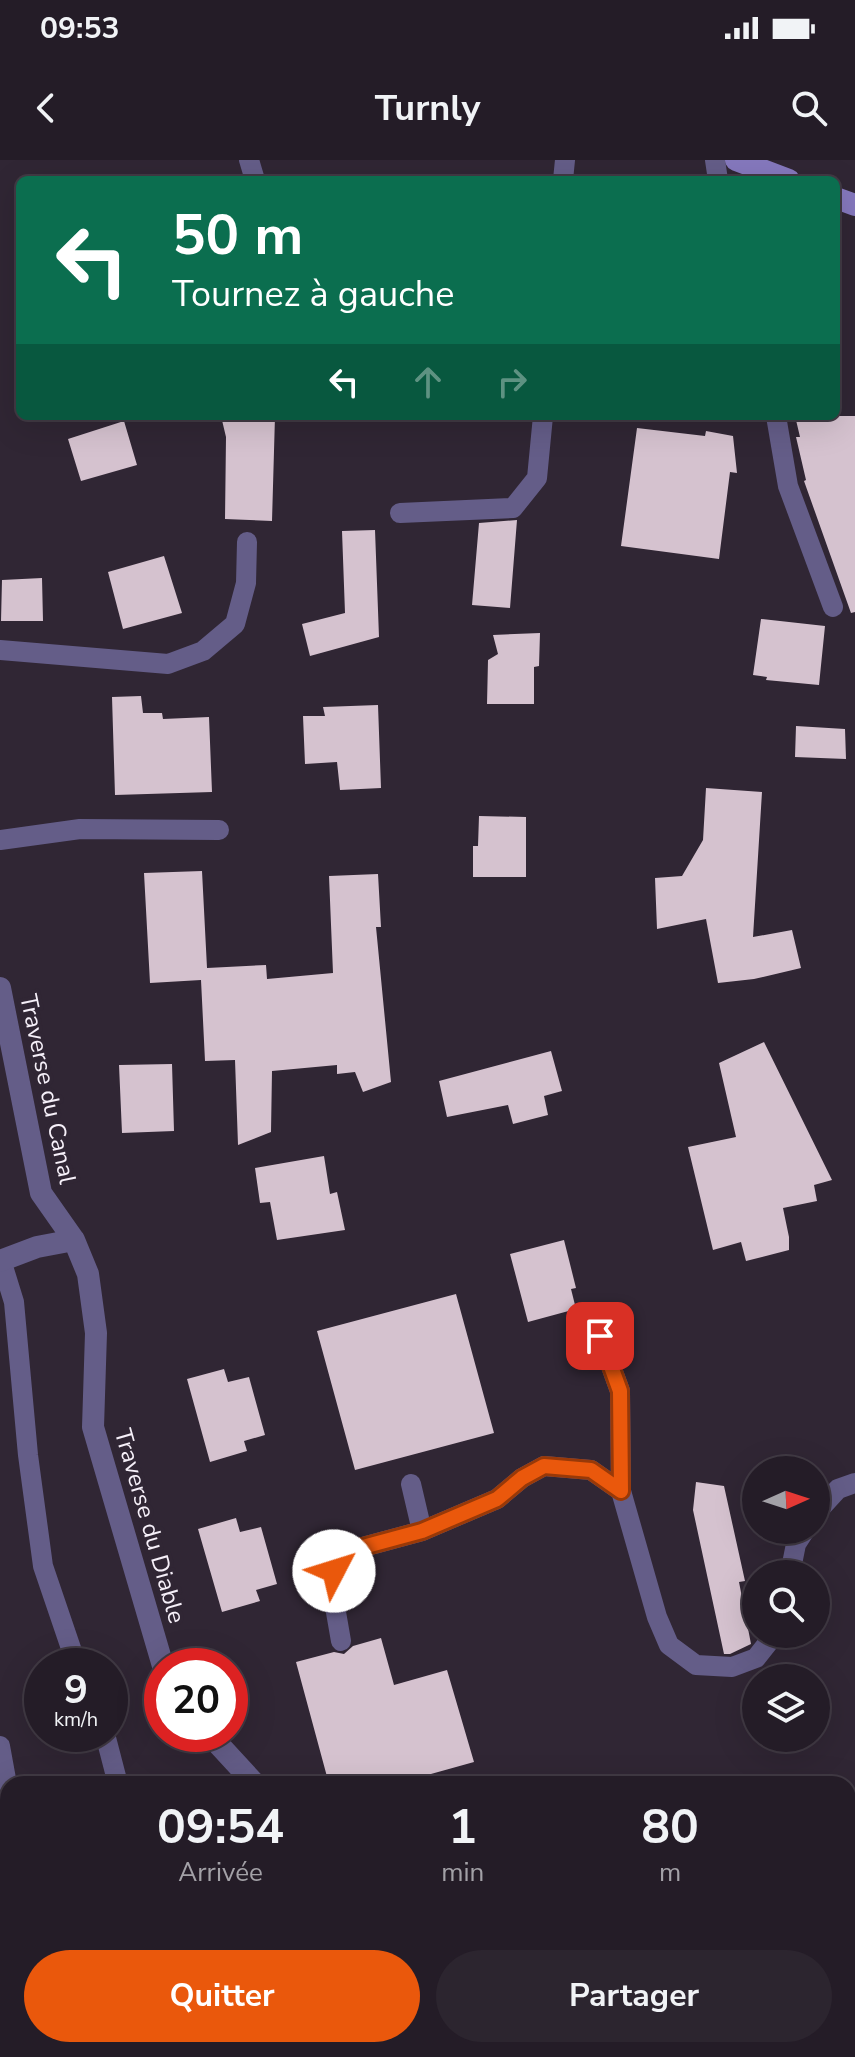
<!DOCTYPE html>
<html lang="fr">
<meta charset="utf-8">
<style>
:root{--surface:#241c27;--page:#2c252f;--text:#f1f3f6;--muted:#a3a1a7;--line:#413a44;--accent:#ea580c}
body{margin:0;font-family:"Nunito Sans",sans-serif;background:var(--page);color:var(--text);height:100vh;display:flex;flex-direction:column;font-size:30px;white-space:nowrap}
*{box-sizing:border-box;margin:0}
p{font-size:26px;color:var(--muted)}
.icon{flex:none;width:44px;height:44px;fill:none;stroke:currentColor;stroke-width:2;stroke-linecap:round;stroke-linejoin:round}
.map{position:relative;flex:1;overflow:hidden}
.sheet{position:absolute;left:0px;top:1616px;width:856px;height:282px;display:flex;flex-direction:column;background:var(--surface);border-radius:24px 24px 0 0;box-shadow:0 8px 32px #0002,0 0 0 2px var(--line)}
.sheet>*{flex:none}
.hud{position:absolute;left:16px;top:16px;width:824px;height:244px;border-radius:12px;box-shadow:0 8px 32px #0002,0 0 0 2px var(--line);background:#0b6e4f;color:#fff;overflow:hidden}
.needle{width:52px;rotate:87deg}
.buttons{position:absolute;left:742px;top:1296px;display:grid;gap:16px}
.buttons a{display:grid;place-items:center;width:88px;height:88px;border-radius:50%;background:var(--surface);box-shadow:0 8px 32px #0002,0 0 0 2px var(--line);font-size:40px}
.speed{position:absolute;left:24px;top:1488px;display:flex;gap:16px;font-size:40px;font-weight:700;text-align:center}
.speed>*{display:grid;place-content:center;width:104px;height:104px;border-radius:50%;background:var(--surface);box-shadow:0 8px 32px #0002,0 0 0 2px var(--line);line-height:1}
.speed small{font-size:20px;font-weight:400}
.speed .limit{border:12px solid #d22;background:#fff;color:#111}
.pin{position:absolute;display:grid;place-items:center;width:68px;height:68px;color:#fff;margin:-34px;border-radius:16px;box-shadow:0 4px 12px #0006}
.me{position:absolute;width:88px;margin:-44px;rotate:50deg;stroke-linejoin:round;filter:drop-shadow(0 0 6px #0008)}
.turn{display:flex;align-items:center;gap:28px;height:168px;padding:0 24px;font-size:36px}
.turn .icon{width:104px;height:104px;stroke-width:2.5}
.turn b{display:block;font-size:56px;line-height:68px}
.lanes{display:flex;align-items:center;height:76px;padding:0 24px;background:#0003;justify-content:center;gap:40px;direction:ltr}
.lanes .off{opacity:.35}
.eta{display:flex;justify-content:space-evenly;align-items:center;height:136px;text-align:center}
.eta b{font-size:48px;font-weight:700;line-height:56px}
.button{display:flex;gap:16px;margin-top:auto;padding:16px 24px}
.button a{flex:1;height:92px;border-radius:48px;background:var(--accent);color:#fff;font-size:32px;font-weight:700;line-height:92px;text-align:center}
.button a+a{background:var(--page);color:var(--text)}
.status{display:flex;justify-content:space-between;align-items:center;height:56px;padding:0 40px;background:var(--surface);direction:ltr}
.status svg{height:22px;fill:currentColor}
header{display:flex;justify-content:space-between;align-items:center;height:104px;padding:0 24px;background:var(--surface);font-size:36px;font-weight:700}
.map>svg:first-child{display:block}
.building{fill:#d5c2cf}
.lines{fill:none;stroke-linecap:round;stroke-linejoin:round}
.service{stroke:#645d88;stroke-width:20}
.minor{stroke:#645d88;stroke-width:22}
.secondary{stroke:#8578bd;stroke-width:22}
.route-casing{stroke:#983908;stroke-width:20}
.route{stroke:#ea580c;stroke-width:14}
.labels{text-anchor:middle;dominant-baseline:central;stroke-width:8;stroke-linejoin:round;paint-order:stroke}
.street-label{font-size:24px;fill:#f6f0f9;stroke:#302634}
</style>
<div class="status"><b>09:53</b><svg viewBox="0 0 49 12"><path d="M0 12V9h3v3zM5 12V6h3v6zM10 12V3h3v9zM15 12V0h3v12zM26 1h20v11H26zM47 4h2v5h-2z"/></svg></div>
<header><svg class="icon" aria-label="back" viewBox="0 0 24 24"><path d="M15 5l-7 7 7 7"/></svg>Turnly<svg class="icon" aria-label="search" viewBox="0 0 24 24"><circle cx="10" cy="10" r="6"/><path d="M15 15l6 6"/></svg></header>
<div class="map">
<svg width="855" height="1897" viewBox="0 0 855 1897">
<rect width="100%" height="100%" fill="#302634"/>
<path class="building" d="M 221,256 L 275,256 L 272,361 L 225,359 L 226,277 Z
M 813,256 L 855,256 L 855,452 L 851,453 L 804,321 L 806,320 L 796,277 L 800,277 L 796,260 Z
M 124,261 L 137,305 L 81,321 L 68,279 Z
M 637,268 L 705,276 L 706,271 L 733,276 L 737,313 L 730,312 L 719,399 L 621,386 Z
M 517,360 L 510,448 L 472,445 L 479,363 Z
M 375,370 L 379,477 L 310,496 L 302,464 L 345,453 L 342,371 Z
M 164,396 L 182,453 L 123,469 L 108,412 Z
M 42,418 L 43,461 L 1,461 L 2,420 Z
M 761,459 L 825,466 L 819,525 L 766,520 L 767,517 L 753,515 Z
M 540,473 L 539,506 L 534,507 L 534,544 L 487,544 L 488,500 L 498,494 L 493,475 Z
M 141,536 L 143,553 L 162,553 L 163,559 L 209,557 L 212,632 L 115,635 L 112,537 Z
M 378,545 L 381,628 L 340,630 L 337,602 L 305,604 L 303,556 L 325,556 L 323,547 Z
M 796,566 L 845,569 L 846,599 L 795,597 Z
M 706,628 L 762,632 L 753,777 L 792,770 L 801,808 L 754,819 L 718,823 L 706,759 L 657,769 L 655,718 L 682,716 L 703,680 Z
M 479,656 L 526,657 L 526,717 L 473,717 L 473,686 L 478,686 Z
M 202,711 L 207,808 L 266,805 L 267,819 L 333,813 L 329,716 L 378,714 L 381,767 L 376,767 L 391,922 L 363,932 L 355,912 L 337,914 L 337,905 L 272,911 L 271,972 L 238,985 L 235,900 L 205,901 L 201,820 L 150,823 L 144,713 Z
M 764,882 L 832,1020 L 814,1025 L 817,1041 L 783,1048 L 789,1077 L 789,1090 L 746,1101 L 741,1082 L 713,1090 L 688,987 L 736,977 L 719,903 Z
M 551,891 L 562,931 L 544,936 L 548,955 L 513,964 L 508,945 L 447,957 L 439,921 Z
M 172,904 L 174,971 L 122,973 L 119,905 Z
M 324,996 L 330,1034 L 337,1032 L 345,1070 L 277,1080 L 270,1042 L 260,1043 L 255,1008 Z
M 564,1080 L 576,1128 L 571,1129 L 576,1149 L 528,1162 L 510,1094 Z
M 456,1134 L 494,1273 L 355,1310 L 317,1171 Z
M 224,1209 L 228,1222 L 249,1217 L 265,1275 L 244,1281 L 247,1291 L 210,1302 L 187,1219 Z
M 696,1322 L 724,1326 L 745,1421 L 739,1422 L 751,1484 L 730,1494 L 724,1494 L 693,1350 Z
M 236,1358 L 240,1372 L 261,1367 L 277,1424 L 256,1430 L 260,1441 L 222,1452 L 198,1369 Z
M 381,1478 L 394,1525 L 447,1510 L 474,1602 L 395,1624 L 329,1624 L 296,1502 L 334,1492 L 344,1494 L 353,1486 Z"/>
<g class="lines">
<path class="service" d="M 249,0 L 255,20
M 715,0 L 718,20
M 563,20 L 565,0
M 776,256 L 788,326 L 833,447
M 400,353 L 513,348 L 537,318 L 543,256
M 0,490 L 168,504 L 203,491 L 235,464 L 246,423 L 247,382
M 0,680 L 80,669 L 219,670
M 1,1100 L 14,1142 L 28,1295 L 43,1406 L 77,1506
M 600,1176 L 620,1231 L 621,1331
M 411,1324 L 422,1371
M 816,1353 L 838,1329 L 855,1323
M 790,1414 L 796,1384 L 805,1370
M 341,1481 L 333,1435 L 334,1411 L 348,1391 L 422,1371 L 497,1339 L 522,1318 L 544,1306 L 591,1310 L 621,1331 L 657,1457 L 669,1485 L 696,1505 L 732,1507 L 756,1498 L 775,1474
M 105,1574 L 118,1624
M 0,1586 L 8,1630
M 0,1766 L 8,1765
M 57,1890 L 58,1897
M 515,1890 L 520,1897"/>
<path class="minor" d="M 0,828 L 41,1033 L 74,1080
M 0,1101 L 37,1087 L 74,1080 L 88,1114 L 96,1173 L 93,1267 L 163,1506
M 209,1574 L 255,1624
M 397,1890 L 404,1897"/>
<path class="secondary" d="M 736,0 L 789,20
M 836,38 L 855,45"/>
</g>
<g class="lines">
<defs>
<path id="route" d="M 334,1411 L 348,1391 L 422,1371 L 497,1339 L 522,1318 L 544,1306 L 591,1310 L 621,1331 L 620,1231 L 600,1176"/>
</defs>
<use href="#route" class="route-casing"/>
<use href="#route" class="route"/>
</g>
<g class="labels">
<g class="street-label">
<text transform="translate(48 929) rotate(78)">Traverse du Canal</text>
<text transform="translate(150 1366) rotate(74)">Traverse du Diable</text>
</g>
</g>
</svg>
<div class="buttons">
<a><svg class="needle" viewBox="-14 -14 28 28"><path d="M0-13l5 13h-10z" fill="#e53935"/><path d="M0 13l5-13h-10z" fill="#a3a1a7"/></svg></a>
<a><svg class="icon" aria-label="search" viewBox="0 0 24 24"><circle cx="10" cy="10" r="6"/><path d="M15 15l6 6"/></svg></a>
<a><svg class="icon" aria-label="layers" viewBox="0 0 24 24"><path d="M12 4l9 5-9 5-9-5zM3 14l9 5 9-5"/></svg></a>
</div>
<div class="speed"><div>9<small>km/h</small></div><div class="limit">20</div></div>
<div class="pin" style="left:600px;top:1176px;background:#d93025"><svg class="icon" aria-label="arrive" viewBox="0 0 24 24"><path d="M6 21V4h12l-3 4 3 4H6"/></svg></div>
<svg class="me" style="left:334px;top:1411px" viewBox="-20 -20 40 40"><circle r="19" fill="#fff"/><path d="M0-13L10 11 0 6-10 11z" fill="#ea580c"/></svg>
<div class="hud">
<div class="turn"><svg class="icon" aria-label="left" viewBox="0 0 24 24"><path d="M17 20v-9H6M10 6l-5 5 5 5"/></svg><div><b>50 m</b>Tournez à gauche</div></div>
<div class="lanes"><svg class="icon" aria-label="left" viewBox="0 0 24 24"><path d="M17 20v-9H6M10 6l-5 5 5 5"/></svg><svg class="icon off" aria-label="ahead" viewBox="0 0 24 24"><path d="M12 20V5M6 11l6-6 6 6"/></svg><svg class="icon off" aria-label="right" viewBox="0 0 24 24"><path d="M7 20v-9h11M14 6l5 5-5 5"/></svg></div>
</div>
<section class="sheet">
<div class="eta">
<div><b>09:54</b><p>Arrivée</p></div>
<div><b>1</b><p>min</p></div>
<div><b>80</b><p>m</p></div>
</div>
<div class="button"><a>Quitter</a><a>Partager</a></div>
</section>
</div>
